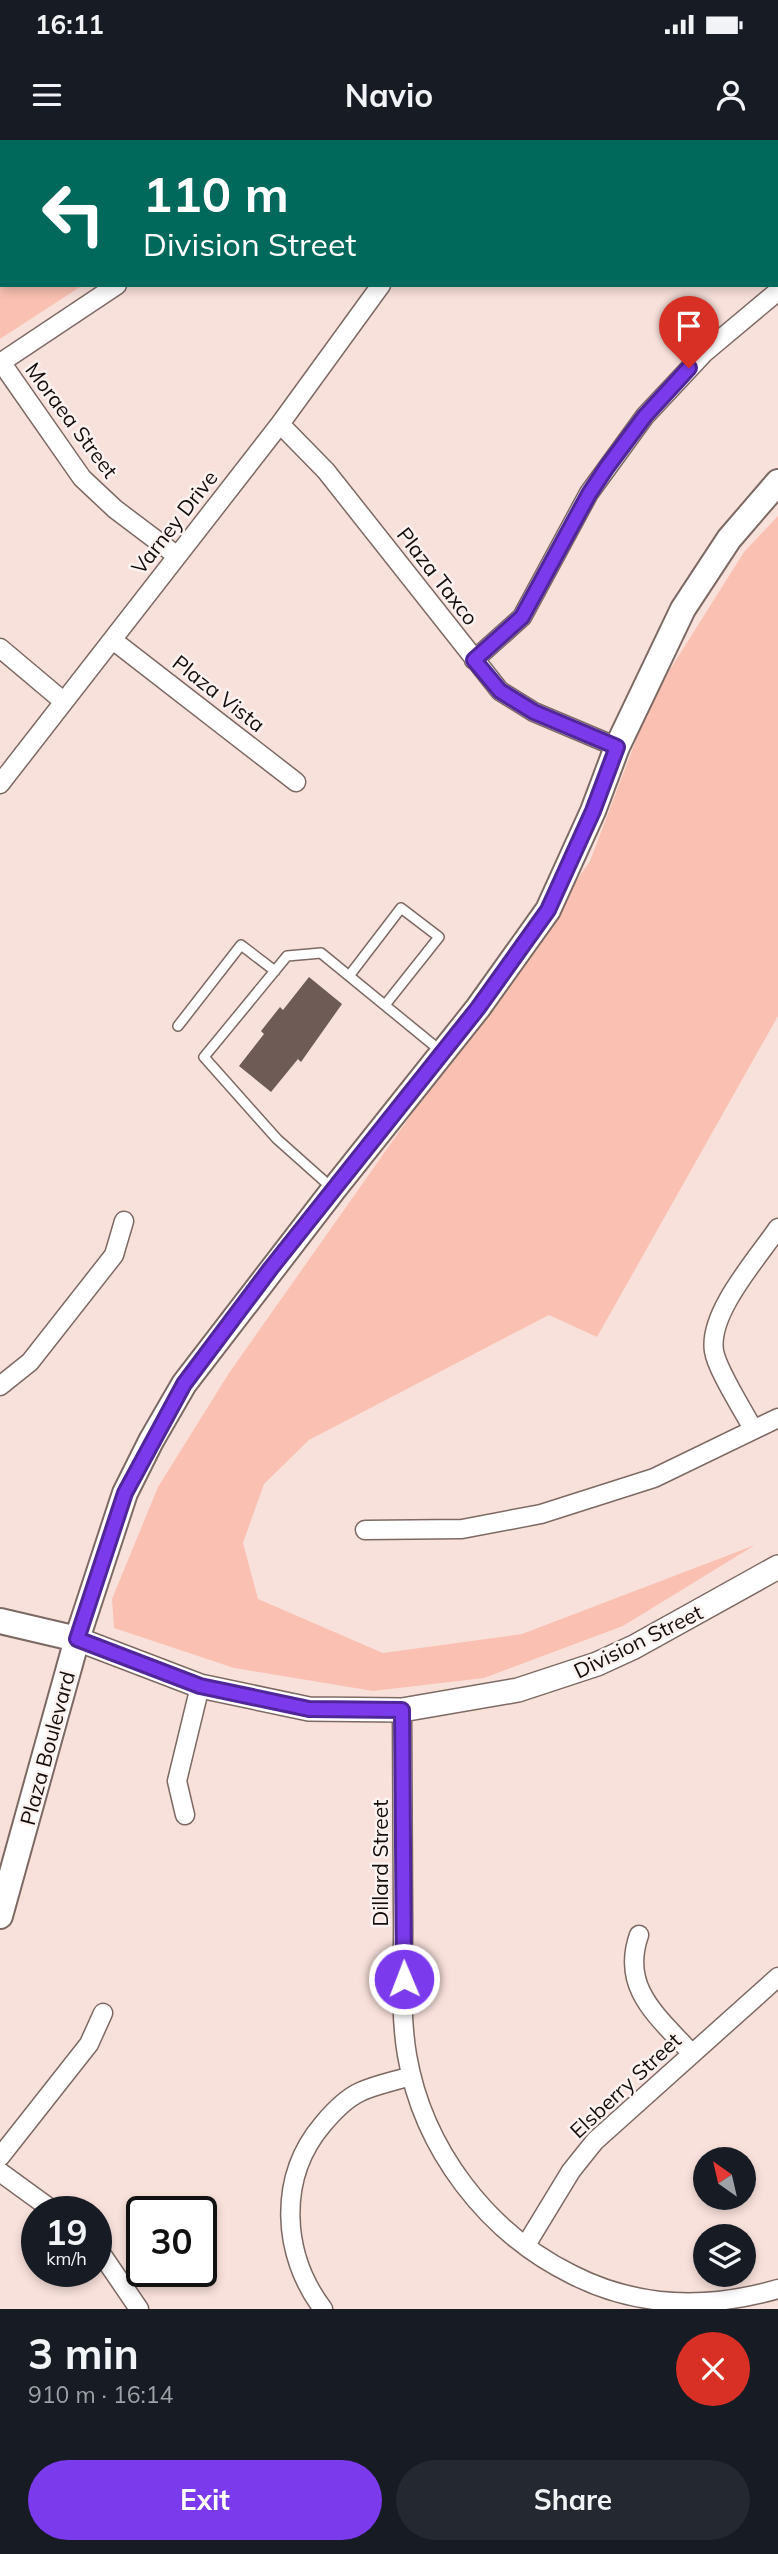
<!DOCTYPE html>
<meta charset="utf-8">
<style>
:root{--surface:#171b24;--page:#242831;--text:#f1f3f6;--muted:#9ea1a6;--accent:#7c3aed}
body{margin:0;font-family:Mulish,sans-serif;background:var(--page);color:var(--text);height:100vh;display:flex;flex-direction:column;font-size:26px;white-space:nowrap}
*{box-sizing:border-box;margin:0}
p{font-size:23px;color:var(--muted)}
.icon{flex:none;width:38px;height:38px;fill:none;stroke:currentColor;stroke-width:2;stroke-linecap:round;stroke-linejoin:round}
.map{position:relative;height:2169px;overflow:hidden}
.drawer{display:flex;flex-direction:column;background:var(--surface);flex:1}
.drawer>*{flex:none}
.top-card{position:absolute;left:0px;top:0px;width:779px;height:147px;box-shadow:0 4px 10px #0003;background:#00695c;color:#fff;overflow:hidden}
.needle{width:46px;rotate:326deg}
.tools{position:absolute;left:693px;top:2007px;display:grid;gap:14px}
.tools a{display:grid;place-items:center;width:63px;height:63px;border-radius:50%;background:var(--surface);box-shadow:0 4px 10px #0003;font-size:35px}
.speed{position:absolute;left:21px;top:2056px;display:flex;gap:14px;font-size:35px;font-weight:700;text-align:center}
.speed>*{display:grid;place-content:center;width:91px;height:91px;border-radius:50%;background:var(--surface);box-shadow:0 4px 10px #0003;line-height:1}
.speed small{font-size:18px;font-weight:400}
.speed .limit{border:4px solid #111;border-radius:10px;background:#fff;color:#111}
.pin{position:absolute;display:grid;place-items:center;width:60px;height:60px;color:#fff;margin:-72px -30px;border-radius:50% 50% 50% 0;rotate:-45deg;box-shadow:0 0 7px #0007}
.pin .icon{rotate:45deg}
.me{position:absolute;width:77px;margin:-38px;rotate:359deg;stroke-linejoin:round;filter:drop-shadow(0 0 5px #0008)}
.turn{display:flex;align-items:center;gap:24px;height:147px;padding:0 28px;font-size:32px}
.turn .icon{width:91px;height:91px;stroke-width:2.5}
.turn b{display:block;font-size:49px;line-height:60px}
.round{display:grid;place-items:center;flex:none;width:74px;height:74px;border-radius:37px;background:var(--page)}
.headline{display:flex;align-items:center;justify-content:space-between;height:119px;padding:0 28px}
h1{font-size:42px;font-weight:700;line-height:52px}
.primary-button{display:flex;gap:14px;margin-top:auto;padding:14px 28px}
.primary-button a{flex:1;height:80px;border-radius:42px;background:var(--accent);color:#fff;font-size:28px;font-weight:700;line-height:80px;text-align:center}
.primary-button a+a{background:var(--page);color:var(--text)}
.status{display:flex;justify-content:space-between;align-items:center;height:49px;padding:0 35px;background:var(--surface);direction:ltr}
.status svg{height:19px;fill:currentColor}
header{display:flex;justify-content:space-between;align-items:center;height:91px;padding:0 28px;background:var(--surface);font-size:32px;font-weight:700}
.map>svg:first-child{display:block}
.green{fill:#fac1b2}
.building{fill:#6f5b56}
.lines{fill:none;stroke-linecap:round;stroke-linejoin:round}
.service-casing{stroke:#7d6963;stroke-width:12}
.minor-casing{stroke:#7d6963;stroke-width:21}
.tertiary-casing{stroke:#7d6963;stroke-width:26}
.secondary-casing{stroke:#7d6963;stroke-width:28}
.service{stroke:#fff;stroke-width:9}
.minor{stroke:#fff;stroke-width:18}
.tertiary{stroke:#fff;stroke-width:23}
.secondary{stroke:#fff;stroke-width:24}
.route-casing{stroke:#51269a;stroke-width:18}
.route{stroke:#7c3aed;stroke-width:12}
.labels{text-anchor:middle;dominant-baseline:central;stroke-width:5;stroke-linejoin:round;paint-order:stroke}
.street-label{font-size:21px;fill:#140d0b;stroke:#fcf2f0}
</style>
<div class="status"><b>16:11</b><svg viewBox="0 0 49 12"><path d="M0 12V9h3v3zM5 12V6h3v6zM10 12V3h3v9zM15 12V0h3v12zM26 1h20v11H26zM47 4h2v5h-2z"/></svg></div>
<header><svg class="icon" aria-label="menu" viewBox="0 0 24 24"><path d="M4 6h16M4 12h16M4 18h16"/></svg>Navio<svg class="icon" aria-label="person" viewBox="0 0 24 24"><circle cx="12" cy="8" r="4"/><path d="M4 21q1-7 8-7t8 7"/></svg></header>
<div class="map">
<svg width="778" height="2169" viewBox="0 0 778 2169">
<rect width="100%" height="100%" fill="#f9e1db"/>
<path class="green" d="M 0,0 L 307,0 L 2,2 L 2,145 L 83,145 L 0,199 Z
M 778,376 L 778,876 L 597,1197 L 549,1175 L 309,1300 L 264,1344 L 243,1403 L 258,1459 L 383,1513 L 522,1494 L 755,1405 L 623,1486 L 484,1538 L 373,1551 L 234,1528 L 114,1488 L 112,1459 L 158,1347 L 229,1233 L 590,721 L 652,558 L 744,412 Z"/>
<path class="building" d="M 309,837 L 342,864 L 301,922 L 298,919 L 271,952 L 239,926 L 264,894 L 261,891 L 280,867 L 283,870 Z"/>
<g class="lines">
<defs>
<path id="service" d="M 349,836 L 401,768 L 439,797 L 385,865
M 178,886 L 241,805 L 275,831
M 332,1048 L 277,999 L 204,917 L 287,816 L 321,813 L 442,912"/>
<path id="minor" d="M 334,2 L 336,0
M 1,222 L 82,338 L 115,369 L 176,415
M 0,223 L 117,145
M 280,284 L 326,331 L 500,551 L 534,572 L 617,607
M 114,501 L 296,642
M 0,508 L 63,561
M 474,520 L 522,477 L 589,353 L 645,276 L 704,213 L 778,151
M 0,644 L 280,284 L 381,145
M 0,1246 L 30,1222 L 114,1115 L 124,1081
M 753,1289 C 743,1270 717,1230 714,1211 C 708,1173 757,1119 778,1088
M 365,1390 L 462,1389 L 541,1374 L 654,1338 L 778,1278
M 402,1570 C 402,1637 403,1704 403,1772 C 404,1818 399,1868 407,1915 C 423,2009 487,2093 573,2135 C 638,2168 709,2169 778,2149
M 185,1675 L 177,1641 L 200,1546
M 639,1795 C 620,1849 659,1877 692,1914
M 0,2017 L 89,1904 L 103,1873
M 0,2032 L 55,2072
M 526,2105 L 571,2031 L 595,2001 L 778,1837
M 96,2106 L 139,2169
M 323,2169 C 282,2115 277,2038 323,1984 C 333,1972 345,1959 360,1952 C 375,1945 395,1941 411,1936"/>
<path id="tertiary" d="M 402,0 L 403,2
M 77,1499 L 200,1546 L 309,1569 L 402,1570 L 518,1550 L 597,1524 L 634,1507 L 778,1427"/>
<path id="secondary" d="M 0,1481 L 77,1499
M 0,1776 L 77,1499 L 125,1353 L 151,1301 L 184,1244 L 334,1049 L 478,868 L 548,770 L 593,671 L 617,607 L 683,469 L 729,399 L 778,342"/>
</defs>
<use href="#service" class="service-casing"/>
<use href="#minor" class="minor-casing"/>
<use href="#tertiary" class="tertiary-casing"/>
<use href="#secondary" class="secondary-casing"/>
<use href="#service" class="service"/>
<use href="#minor" class="minor"/>
<use href="#tertiary" class="tertiary"/>
<use href="#secondary" class="secondary"/>
</g>
<g class="lines">
<defs>
<path id="route" d="M 404,1839 L 402,1570 L 309,1569 L 200,1546 L 77,1499 L 125,1353 L 184,1244 L 271,1128 L 478,868 L 548,770 L 593,671 L 617,607 L 534,572 L 500,551 L 474,520 L 522,477 L 589,354 L 607,327 L 645,276 L 689,228"/>
</defs>
<use href="#route" class="route-casing"/>
<use href="#route" class="route"/>
</g>
<g class="labels">
<g class="street-label">
<text transform="translate(72 280) rotate(53)">Moraea Street</text>
<text transform="translate(174 382) rotate(-52)">Varney Drive</text>
<text transform="translate(438 436) rotate(52)">Plaza Taxco</text>
<text transform="translate(219 553) rotate(38)">Plaza Vista</text>
<text transform="translate(638 1501) rotate(-26)">Division Street</text>
<text transform="translate(47 1608) rotate(-75)">Plaza Boulevard</text>
<text transform="translate(380 1723) rotate(-90)">Dillard Street</text>
<text transform="translate(625 1945) rotate(-43)">Elsberry Street</text>
</g>
</g>
</svg>
<div class="tools">
<a><svg class="needle" viewBox="-14 -14 28 28"><path d="M0-13l5 13h-10z" fill="#e53935"/><path d="M0 13l5-13h-10z" fill="#9ea1a6"/></svg></a>
<a><svg class="icon" aria-label="layers" viewBox="0 0 24 24"><path d="M12 4l9 5-9 5-9-5zM3 14l9 5 9-5"/></svg></a>
</div>
<div class="speed"><div>19<small>km/h</small></div><div class="limit">30</div></div>
<div class="pin" style="left:689px;top:228px;background:#d93025"><svg class="icon" aria-label="arrive" viewBox="0 0 24 24"><path d="M6 21V4h12l-3 4 3 4H6"/></svg></div>
<svg class="me" style="left:404px;top:1839px" viewBox="-20 -20 40 40"><circle r="17" fill="#7c3aed" stroke="#fff" stroke-width="3"/><path d="M0-11L8 9 0 5-8 9z" fill="#fff"/></svg>
<div class="top-card">
<div class="turn"><svg class="icon" aria-label="left" viewBox="0 0 24 24"><path d="M17 20v-9H6M10 6l-5 5 5 5"/></svg><div><b>110 m</b>Division Street</div></div>
</div>
</div>
<section class="drawer">
<div class="headline"><div><h1>3 min</h1><p>910 m · 16:14</p></div><a class="round" style="background:#d93025;color:#fff"><svg class="icon" aria-label="close" viewBox="0 0 24 24"><path d="M6 6l12 12M18 6L6 18"/></svg></a></div>
<div class="primary-button"><a>Exit</a><a>Share</a></div>
</section>
